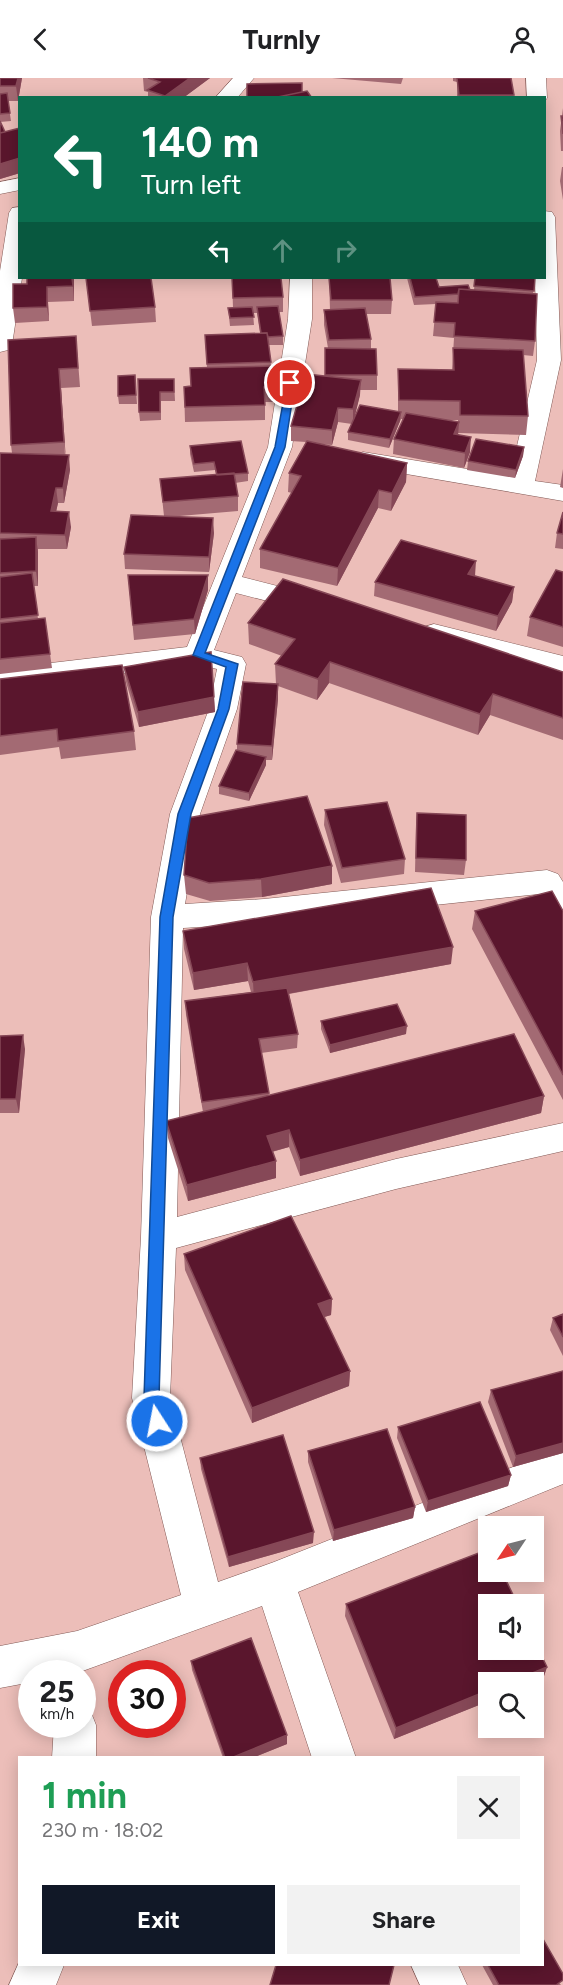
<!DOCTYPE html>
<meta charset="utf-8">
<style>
:root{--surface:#fff;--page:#f2f2f2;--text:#202124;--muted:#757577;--accent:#111827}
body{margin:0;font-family:Figtree,sans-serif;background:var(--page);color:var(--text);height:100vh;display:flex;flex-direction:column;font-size:22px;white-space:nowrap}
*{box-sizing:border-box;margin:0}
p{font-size:20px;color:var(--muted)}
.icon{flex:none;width:33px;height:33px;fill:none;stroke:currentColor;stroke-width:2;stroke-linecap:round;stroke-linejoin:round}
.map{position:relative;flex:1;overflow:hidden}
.side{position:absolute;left:18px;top:1678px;width:526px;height:210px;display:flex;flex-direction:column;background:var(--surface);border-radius:0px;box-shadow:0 3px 15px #0003}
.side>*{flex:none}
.banner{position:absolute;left:18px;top:18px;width:528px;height:183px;border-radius:0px;box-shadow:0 3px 15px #0003;background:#0b6e4f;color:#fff;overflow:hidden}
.needle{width:39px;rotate:235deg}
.fabs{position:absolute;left:478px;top:1438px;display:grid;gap:12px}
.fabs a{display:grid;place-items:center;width:66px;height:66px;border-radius:0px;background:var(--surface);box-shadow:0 3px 15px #0003;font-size:30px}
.speed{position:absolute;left:18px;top:1582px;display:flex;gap:12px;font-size:30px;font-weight:700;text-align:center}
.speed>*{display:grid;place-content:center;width:78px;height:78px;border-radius:50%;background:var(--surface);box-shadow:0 3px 15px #0003;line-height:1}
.speed small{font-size:15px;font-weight:400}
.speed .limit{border:9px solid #d22;background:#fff;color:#111}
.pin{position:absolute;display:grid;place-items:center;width:51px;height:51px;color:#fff;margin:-26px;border:3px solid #fff;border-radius:50%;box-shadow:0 2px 6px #0007}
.me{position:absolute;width:66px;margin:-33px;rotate:349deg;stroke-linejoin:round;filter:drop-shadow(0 0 4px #0008)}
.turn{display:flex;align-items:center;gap:21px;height:126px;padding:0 24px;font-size:27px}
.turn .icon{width:78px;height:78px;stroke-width:2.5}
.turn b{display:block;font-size:42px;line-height:51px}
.lanes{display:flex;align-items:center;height:57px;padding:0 24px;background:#0003;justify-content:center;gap:30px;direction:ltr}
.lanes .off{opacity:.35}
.round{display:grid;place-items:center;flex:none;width:63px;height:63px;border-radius:0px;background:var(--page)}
.summary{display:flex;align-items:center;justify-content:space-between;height:102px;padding:0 24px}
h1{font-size:36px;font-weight:700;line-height:45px;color:#1e9e55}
.primary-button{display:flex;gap:12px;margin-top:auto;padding:12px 24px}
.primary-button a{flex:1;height:69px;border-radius:0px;background:var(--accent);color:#fff;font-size:24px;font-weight:700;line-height:69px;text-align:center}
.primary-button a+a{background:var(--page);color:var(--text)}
header{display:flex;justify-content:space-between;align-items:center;height:78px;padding:0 24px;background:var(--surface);font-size:27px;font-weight:700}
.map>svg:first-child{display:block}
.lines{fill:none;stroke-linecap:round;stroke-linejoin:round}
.minor-casing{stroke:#825a56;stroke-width:1}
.minor{fill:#fff;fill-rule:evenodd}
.wall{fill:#a36a73;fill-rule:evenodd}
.shaded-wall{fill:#864857}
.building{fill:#5a162d;stroke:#864857;stroke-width:1.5}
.route{fill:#1a73e8;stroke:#114b97;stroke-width:1.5}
</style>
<header><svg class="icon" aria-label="back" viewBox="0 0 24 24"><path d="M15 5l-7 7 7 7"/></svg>Turnly<svg class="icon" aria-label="person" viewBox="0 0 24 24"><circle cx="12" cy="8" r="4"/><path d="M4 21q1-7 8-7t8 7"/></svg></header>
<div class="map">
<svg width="563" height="1907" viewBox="0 0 563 1907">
<rect width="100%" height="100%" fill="#ecbeb9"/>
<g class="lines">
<defs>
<path id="minor" d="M 233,0 L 254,0 L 237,20 L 215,20 Z
M 526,0 L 546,0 L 547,20 L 544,24 L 544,20 L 527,20 Z
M 20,100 L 20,112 L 0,116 L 0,104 Z
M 20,129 L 22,200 L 12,267 L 8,272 L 0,274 L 0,193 L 9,135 L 12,130 Z
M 544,133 L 552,134 L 555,139 L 561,282 L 535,403 L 563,407 L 563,423 L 354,387 L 350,382 L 354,377 L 363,374 L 510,398 L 537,282 L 535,200 L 544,200 Z
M 290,200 L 312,200 L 312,241 L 292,369 L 242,499 L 324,520 L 328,526 L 324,532 L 314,535 L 236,515 L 214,572 L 242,579 L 246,586 L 237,631 L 200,736 L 185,826 L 264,821 L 547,792 L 558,796 L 563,804 L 563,842 L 552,838 L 539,816 L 264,845 L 183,850 L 177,1139 L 396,1081 L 563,1045 L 563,1073 L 396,1111 L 176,1170 L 170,1320 L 218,1504 L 274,1484 L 563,1369 L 563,1406 L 298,1514 L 356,1680 L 312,1680 L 262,1528 L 77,1595 L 32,1596 L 32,1604 L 0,1610 L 0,1568 L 77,1553 L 181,1517 L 132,1320 L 141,1159 L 151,839 L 170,736 L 209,631 L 217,591 L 198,586 L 0,611 L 0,591 L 187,569 L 268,369 L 288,241 Z
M 434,546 L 563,578 L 563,596 L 424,561 L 420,555 L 424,549 Z
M 82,1629 L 90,1632 L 96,1647 L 96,1680 L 52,1680 L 54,1647 L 82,1647 Z
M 20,1882 L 20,1887 L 64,1887 L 56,1907 L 9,1907 Z
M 411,1887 L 458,1887 L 467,1907 L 420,1907 Z"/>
</defs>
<use href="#minor" class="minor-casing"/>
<use href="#minor" class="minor"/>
</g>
<path class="wall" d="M 0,0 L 22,0 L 18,23 L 8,23 L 11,43 L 0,44 L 5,54 L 20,50 L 20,95 L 0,101 Z
M 143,0 L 210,0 L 183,20 L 148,20 L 148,14 L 144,13 Z
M 332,0 L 403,0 L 401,6 Z
M 453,0 L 511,0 L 514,20 L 457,20 L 457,4 L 453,3 Z
M 563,30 L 563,73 L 561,73 L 560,53 Z
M 562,89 L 563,89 L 563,122 L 560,103 Z
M 27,200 L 74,200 L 74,223 L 48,224 L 49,243 L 15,245 L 13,230 L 27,206 Z
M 86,200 L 155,229 L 156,244 L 92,248 Z
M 232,200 L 283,219 L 283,234 L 279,234 L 283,258 L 283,267 L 269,267 L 271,288 L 278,309 L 278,324 L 265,324 L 265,342 L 185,344 L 184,309 L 191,308 L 207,290 L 205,257 L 260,255 L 257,235 L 253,235 L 254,247 L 230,248 L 228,230 L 233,230 Z
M 329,200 L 390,200 L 392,222 L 391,236 L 366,236 L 371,261 L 371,271 L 377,297 L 377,312 L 360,312 L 360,317 L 353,343 L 398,334 L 398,291 L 452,292 L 454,260 L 433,258 L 436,226 L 414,227 L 407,200 L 436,200 L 439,209 L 474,212 L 475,200 L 535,200 L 533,216 L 535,263 L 533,278 L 523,277 L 528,338 L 526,357 L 458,355 L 458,352 L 458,356 L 470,374 L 464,390 L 393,376 L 394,361 L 404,341 L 401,341 L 389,370 L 348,362 L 348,354 L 352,346 L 338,344 L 332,367 L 317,366 L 407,385 L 406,404 L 391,433 L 378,430 L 337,508 L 260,490 L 260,471 L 292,415 L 288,414 L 289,395 L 306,364 L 291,363 L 291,348 L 325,298 L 325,270 L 328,270 L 324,247 L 324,232 L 330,232 ZM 445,342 L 458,342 L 458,344 Z
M 76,258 L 80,309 L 61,310 L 65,377 L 70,392 L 64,425 L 58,425 L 56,433 L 71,449 L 67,471 L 38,471 L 38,508 L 34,508 L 38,541 L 45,540 L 52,590 L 0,596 L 0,377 L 12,375 L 11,367 Z
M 135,297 L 137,326 L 119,326 L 118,318 Z
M 174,301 L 175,323 L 161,323 L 161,342 L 140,343 L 139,334 Z
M 190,368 L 248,395 L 248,403 L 235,405 L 238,418 L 238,433 L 168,439 L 214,455 L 209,494 L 125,491 L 124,476 L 164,438 L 160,401 L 216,397 L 215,392 L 194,394 L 190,376 Z
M 524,369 L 523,378 L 515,400 L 467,392 L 468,383 Z
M 563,391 L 563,410 L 560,409 Z
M 563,434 L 563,471 L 555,470 L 557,455 Z
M 563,494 L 563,569 L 527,558 L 530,539 Z
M 128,497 L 208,512 L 195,556 L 134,562 Z
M 375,504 L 514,509 L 512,524 L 496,553 L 374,518 Z
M 248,545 L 563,594 L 563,662 L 490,637 L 478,657 L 329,605 L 317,622 L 278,608 L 278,621 L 272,682 L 266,682 L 266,687 L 249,723 L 219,716 L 219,708 L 237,673 L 237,666 L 276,606 L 275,586 L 282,578 L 249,566 Z
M 124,589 L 214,619 L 215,634 L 139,649 L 126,604 Z
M 0,601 L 134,653 L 136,672 L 61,681 L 59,669 L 0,677 Z
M 325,732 L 405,781 L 404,796 L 341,805 L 324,747 Z
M 417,735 L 466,782 L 464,797 L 415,794 L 416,749 Z
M 332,788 L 332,806 L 262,819 L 210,823 L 186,816 L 184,797 Z
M 475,833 L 563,833 L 563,1022 L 472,851 Z
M 183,853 L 451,886 L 289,916 L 298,956 L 297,970 L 261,975 L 269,1018 L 544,1018 L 541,1035 L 300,1098 L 289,1069 L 272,1074 L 276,1083 L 276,1100 L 188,1123 L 168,1060 L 166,1043 L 203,1034 L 186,937 L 185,923 L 251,914 L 248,903 L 194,912 L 184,871 Z
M 321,943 L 406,956 L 330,975 L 321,951 Z
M 0,958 L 25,971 L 19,1035 L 0,1035 Z
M 184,1176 L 332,1221 L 331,1237 L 324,1239 L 350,1293 L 349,1308 L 252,1345 L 185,1192 Z
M 563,1236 L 563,1278 L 550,1252 L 553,1240 Z
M 563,1293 L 563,1375 L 513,1389 L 488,1324 L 491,1312 Z
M 398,1349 L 511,1397 L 508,1408 L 426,1434 L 397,1360 Z
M 308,1373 L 415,1429 L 413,1440 L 333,1463 L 308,1384 Z
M 200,1380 L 313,1465 L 229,1489 L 201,1391 Z
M 346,1526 L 547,1589 L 543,1601 L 489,1605 L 489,1623 L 394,1661 L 345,1538 Z
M 191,1583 L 287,1657 L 287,1666 L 252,1680 L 223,1680 L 192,1592 Z
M 482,1887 L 543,1887 L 561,1907 L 493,1907 Z"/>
<path class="shaded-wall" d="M 18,0 L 22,0 L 18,23 L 16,8 Z
M 190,0 L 210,0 L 183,20 L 165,20 L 165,18 Z
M 20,80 L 20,95 L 0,101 L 0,86 Z
M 72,200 L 74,200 L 74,223 L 73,208 Z
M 47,209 L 48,224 L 49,243 L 47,229 Z
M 59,291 L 61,310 L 66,383 L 64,364 Z
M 361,302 L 360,317 L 353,346 L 353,331 Z
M 338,330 L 338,344 L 332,367 L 332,352 Z
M 401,334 L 400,343 L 389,370 L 390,361 Z
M 459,344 L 458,359 L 454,356 Z
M 471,359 L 470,374 L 464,390 L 465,375 Z
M 524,369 L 523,378 L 515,400 L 516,392 Z
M 69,377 L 70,392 L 64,425 L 63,410 Z
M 407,385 L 406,404 L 391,433 L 392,415 Z
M 56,410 L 58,425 L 53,448 L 51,433 Z
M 379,412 L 378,430 L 337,508 L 338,490 Z
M 69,434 L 71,449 L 67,471 L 65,457 Z
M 213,440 L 214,455 L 209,494 L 209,479 Z
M 36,459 L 38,474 L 38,508 L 36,493 Z
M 476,483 L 475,498 L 468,496 Z
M 208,497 L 208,512 L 195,556 L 194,541 Z
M 514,509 L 512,524 L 496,553 L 498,538 Z
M 330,584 L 329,605 L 317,622 L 318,601 Z
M 278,606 L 278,621 L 272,682 L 272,668 Z
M 493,616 L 490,637 L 478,657 L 480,636 Z
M 214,619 L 215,634 L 139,649 L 138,634 Z
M 266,679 L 266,687 L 249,723 L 249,715 Z
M 332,788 L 332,806 L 262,819 L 261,801 Z
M 453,869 L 451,886 L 254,922 L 253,904 Z
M 247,885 L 248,903 L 194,912 L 193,895 Z
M 407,948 L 406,956 L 330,975 L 330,967 Z
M 23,957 L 25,971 L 19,1035 L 16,1021 Z
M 544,1018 L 541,1035 L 300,1098 L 300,1082 Z
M 289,1052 L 289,1069 L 267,1075 L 267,1058 Z
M 276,1083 L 276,1100 L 188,1123 L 187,1107 Z
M 332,1221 L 331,1237 L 318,1241 L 318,1226 Z
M 350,1293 L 349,1308 L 252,1345 L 252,1330 Z
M 563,1365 L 563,1375 L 513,1389 L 516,1378 Z
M 511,1397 L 508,1408 L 426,1434 L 428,1423 Z
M 415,1429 L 413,1440 L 333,1463 L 334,1452 Z
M 314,1454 L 313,1465 L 229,1489 L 228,1479 Z
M 547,1589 L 543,1601 L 532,1605 L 508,1605 Z
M 489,1612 L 489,1623 L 394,1661 L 396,1650 Z
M 287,1657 L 287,1666 L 252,1680 L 231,1680 Z"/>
<path class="building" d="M 0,0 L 18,0 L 16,8 L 0,8 Z
M 148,0 L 190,0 L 165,18 L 147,12 L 160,4 Z
M 457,0 L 511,0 L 514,17 L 459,17 Z
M 302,5 L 302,14 L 273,20 L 247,20 L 247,6 Z
M 307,13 L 312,20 L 273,20 Z
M 7,15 L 10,35 L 0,36 L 0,16 Z
M 561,38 L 563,38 L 563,56 Z
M 0,43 L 5,54 L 0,55 Z
M 20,50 L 20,80 L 0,86 L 0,55 Z
M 27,200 L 72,200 L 73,208 L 47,209 L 47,229 L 13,230 L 13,206 L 27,206 Z
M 86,200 L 151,200 L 155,229 L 90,233 Z
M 232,200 L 281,200 L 283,219 L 233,220 Z
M 329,200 L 390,200 L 392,222 L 331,222 Z
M 410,200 L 436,200 L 439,209 L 468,207 L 470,212 L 459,211 L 458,216 L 415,219 Z
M 475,200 L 535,200 L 534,213 L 474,208 Z
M 459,211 L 537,216 L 535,263 L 454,258 L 455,245 L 434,244 L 436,224 L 458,225 Z
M 278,228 L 283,258 L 268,259 L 267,255 L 261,255 L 257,229 Z
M 252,229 L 254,239 L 230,240 L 228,230 Z
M 365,230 L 371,261 L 329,262 L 324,232 Z
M 267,255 L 271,284 L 207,286 L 205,257 Z
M 76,258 L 78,290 L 59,291 L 64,364 L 11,367 L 8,262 Z
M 325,270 L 376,271 L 377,297 L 325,297 Z
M 453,270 L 523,272 L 528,338 L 460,337 L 460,323 L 399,322 L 398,291 L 454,292 Z
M 276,288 L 278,309 L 264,309 L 265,327 L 185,329 L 184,309 L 191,308 L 190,290 Z
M 306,296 L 361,302 L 353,331 L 338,330 L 332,352 L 291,348 Z
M 135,297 L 136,317 L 118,318 L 118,298 Z
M 138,301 L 174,301 L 174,314 L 160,314 L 160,334 L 139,334 Z
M 360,327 L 401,334 L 390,361 L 348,354 Z
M 406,335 L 459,344 L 454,356 L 471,359 L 465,375 L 394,361 Z
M 476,361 L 524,369 L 516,392 L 468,383 Z
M 241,363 L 248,395 L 217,397 L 214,384 L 194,386 L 190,368 Z
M 307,363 L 407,385 L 392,415 L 379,412 L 338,490 L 260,471 L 301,398 L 289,395 Z
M 0,375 L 69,377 L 63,410 L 56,410 L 51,433 L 69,434 L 65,457 L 0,455 Z
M 234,395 L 238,418 L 163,424 L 160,401 Z
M 563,434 L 563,456 L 557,455 Z
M 131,437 L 213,440 L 209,479 L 124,476 Z
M 36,459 L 36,493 L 0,495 L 0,461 Z
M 401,462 L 476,483 L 468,496 L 514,509 L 498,538 L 375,504 Z
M 556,492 L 563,494 L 563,549 L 530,539 Z
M 32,495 L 38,537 L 0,541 L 0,499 Z
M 128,497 L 208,497 L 194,541 L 133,547 Z
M 283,501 L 563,594 L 563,640 L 493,616 L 480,636 L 330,584 L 318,601 L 275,586 L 295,561 L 248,545 Z
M 45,540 L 50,576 L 0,581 L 0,545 Z
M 211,574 L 214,619 L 138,634 L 124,589 Z
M 122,587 L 134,653 L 58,663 L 57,651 L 0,658 L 0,601 Z
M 243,604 L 278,606 L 272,668 L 237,666 Z
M 236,672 L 266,679 L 249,715 L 219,708 Z
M 307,718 L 332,788 L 261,801 L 209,805 L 184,797 L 188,740 Z
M 387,724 L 405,781 L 342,790 L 325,732 Z
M 417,735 L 466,737 L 466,782 L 416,780 Z
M 431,810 L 453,869 L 253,904 L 247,885 L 193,895 L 183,853 Z
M 552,813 L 563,833 L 563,997 L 475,833 Z
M 287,910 L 298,956 L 259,961 L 269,1015 L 202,1024 L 185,923 Z
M 397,926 L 407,948 L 330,967 L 321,943 Z
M 514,956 L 544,1018 L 300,1082 L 289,1052 L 267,1058 L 276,1083 L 187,1107 L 166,1043 Z
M 23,957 L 16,1021 L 0,1021 L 0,958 Z
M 291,1138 L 332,1221 L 318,1226 L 350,1293 L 252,1330 L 184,1176 Z
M 563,1236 L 563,1259 L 553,1240 Z
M 563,1293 L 563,1365 L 516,1378 L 491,1312 Z
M 480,1324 L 511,1397 L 428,1423 L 398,1349 Z
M 387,1351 L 415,1429 L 334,1452 L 308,1373 Z
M 283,1357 L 314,1454 L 228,1479 L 200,1380 Z
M 489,1471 L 489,1494 L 502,1494 L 518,1527 L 489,1527 L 489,1572 L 534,1572 L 534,1562 L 547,1589 L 508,1605 L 489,1605 L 489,1612 L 396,1650 L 346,1526 Z
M 251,1560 L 287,1657 L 231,1680 L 225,1680 L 191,1583 Z
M 543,1861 L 563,1896 L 563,1902 L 556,1907 L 499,1907 L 488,1887 L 543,1887 Z
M 276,1887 L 394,1887 L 389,1907 L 270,1907 Z"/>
<path class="route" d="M 287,303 L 295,305 L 285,369 L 205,575 L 238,586 L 229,631 L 191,736 L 173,839 L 159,1320 L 165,1343 L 163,1348 L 157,1351 L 152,1348 L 144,1320 L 160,839 L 178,736 L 218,631 L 226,589 L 193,577 L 275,369 Z"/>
</svg>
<div class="fabs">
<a><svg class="needle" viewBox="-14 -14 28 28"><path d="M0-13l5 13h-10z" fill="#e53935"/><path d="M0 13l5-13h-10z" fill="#757577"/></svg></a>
<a><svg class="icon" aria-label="sound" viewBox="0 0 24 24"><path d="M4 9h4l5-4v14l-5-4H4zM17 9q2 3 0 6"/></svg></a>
<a><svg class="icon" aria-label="search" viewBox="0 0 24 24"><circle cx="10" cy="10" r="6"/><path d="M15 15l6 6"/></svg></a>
</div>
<div class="speed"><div>25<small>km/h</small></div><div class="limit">30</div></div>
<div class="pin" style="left:290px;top:305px;background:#d93025"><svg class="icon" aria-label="arrive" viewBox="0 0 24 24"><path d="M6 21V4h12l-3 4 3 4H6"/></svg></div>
<svg class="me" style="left:157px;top:1343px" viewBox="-20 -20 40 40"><circle r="17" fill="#1a73e8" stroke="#fff" stroke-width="3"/><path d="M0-11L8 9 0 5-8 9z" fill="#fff"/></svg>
<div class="banner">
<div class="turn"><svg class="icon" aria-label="left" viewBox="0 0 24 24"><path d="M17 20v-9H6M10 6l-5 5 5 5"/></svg><div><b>140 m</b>Turn left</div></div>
<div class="lanes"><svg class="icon" aria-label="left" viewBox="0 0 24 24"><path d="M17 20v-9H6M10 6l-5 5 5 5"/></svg><svg class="icon off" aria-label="ahead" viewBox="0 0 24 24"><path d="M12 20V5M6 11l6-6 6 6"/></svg><svg class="icon off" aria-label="right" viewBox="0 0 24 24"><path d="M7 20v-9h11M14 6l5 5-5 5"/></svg></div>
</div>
<section class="side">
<div class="summary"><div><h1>1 min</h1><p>230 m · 18:02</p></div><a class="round"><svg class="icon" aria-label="close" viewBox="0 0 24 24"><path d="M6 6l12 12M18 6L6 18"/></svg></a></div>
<div class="primary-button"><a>Exit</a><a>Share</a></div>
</section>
</div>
